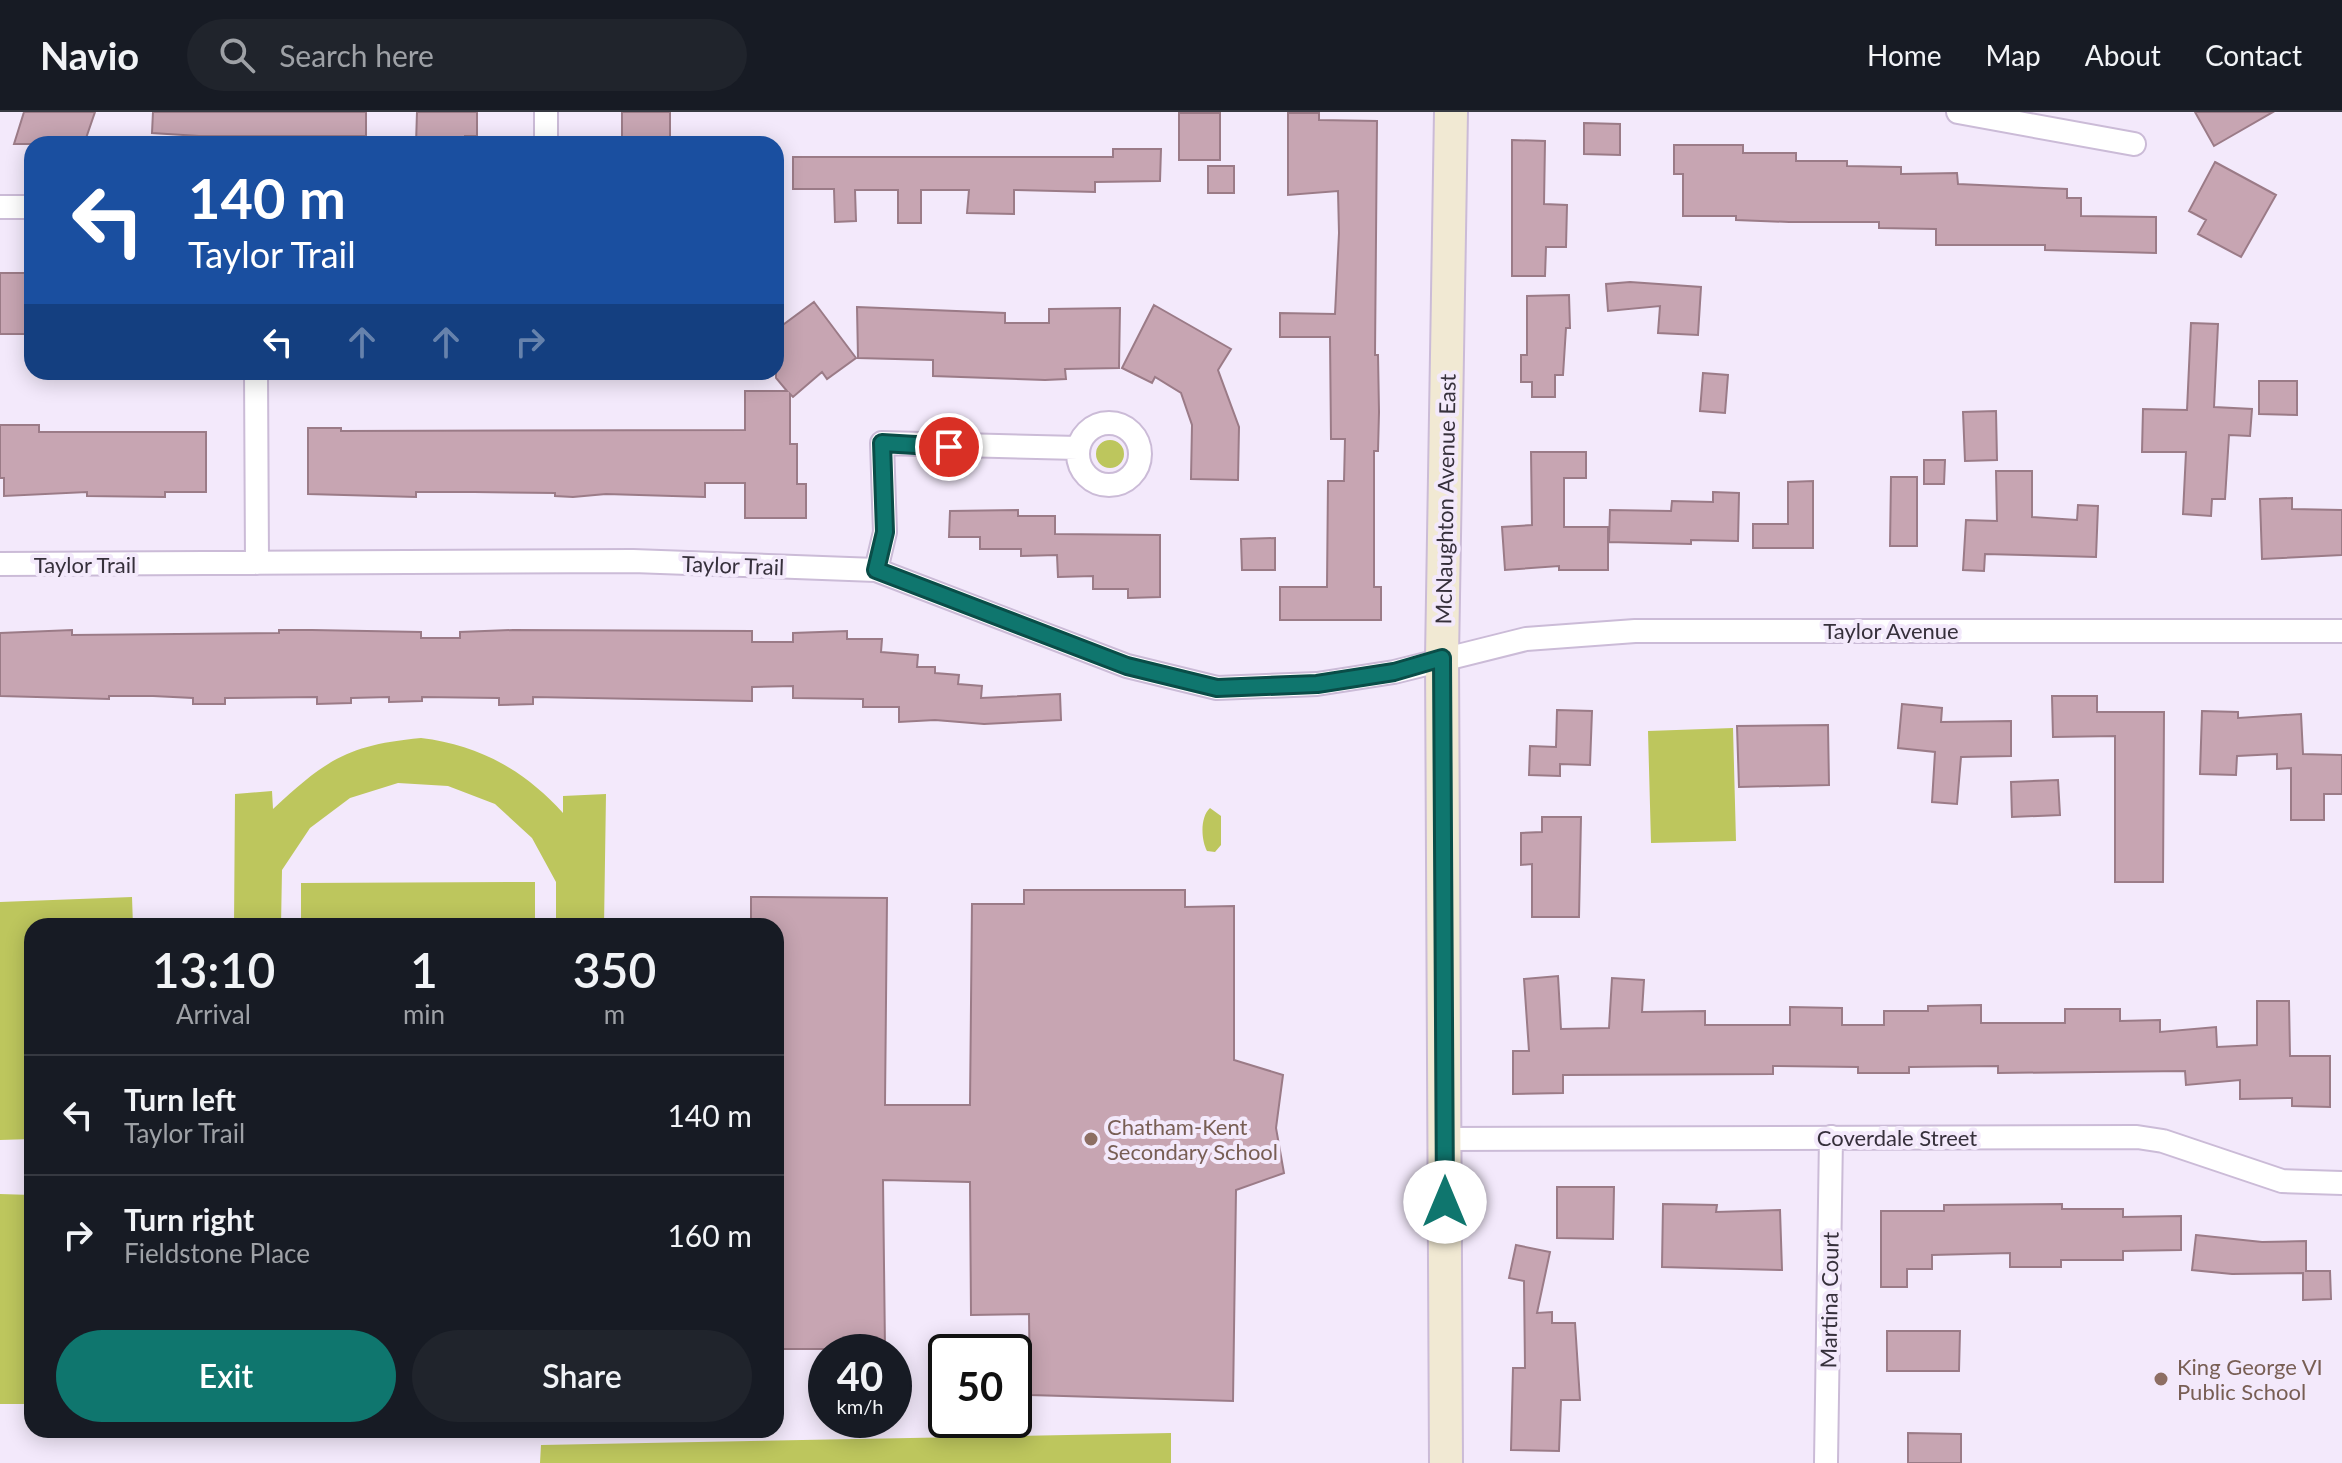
<!DOCTYPE html>
<style>
:root{--surface:#171b24;--page:#20242c;--text:#f1f3f6;--muted:#9ea1a6;--line:#363941;--accent:#0f766e}
body{margin:0;font-family:Lato,sans-serif;background:var(--page);color:var(--text);height:100vh;display:flex;flex-direction:column;font-size:30px;white-space:nowrap}
*{box-sizing:border-box;margin:0}
p{font-size:26px;color:var(--muted)}
.icon{flex:none;width:44px;height:44px;fill:none;stroke:currentColor;stroke-width:2;stroke-linecap:round;stroke-linejoin:round}
.map{position:relative;flex:1;overflow:hidden}
.side{position:absolute;left:24px;top:806px;width:760px;height:520px;display:flex;flex-direction:column;background:var(--surface);border-radius:24px;box-shadow:0 4px 20px #0003}
.side>*{flex:none}
.top-card{position:absolute;left:24px;top:24px;width:760px;height:244px;border-radius:24px;box-shadow:0 4px 20px #0003;background:#1a4fa0;color:#fff;overflow:hidden}
.speed{position:absolute;left:808px;top:1222px;display:flex;gap:16px;font-size:40px;font-weight:700;text-align:center}
.speed>*{display:grid;place-content:center;width:104px;height:104px;border-radius:50%;background:var(--surface);box-shadow:0 4px 20px #0003;line-height:1}
.speed small{font-size:20px;font-weight:400}
.speed .limit{border:4px solid #111;border-radius:12px;background:#fff;color:#111}
.pin{position:absolute;display:grid;place-items:center;width:68px;height:68px;color:#fff;margin:-34px;border:4px solid #fff;border-radius:50%;box-shadow:0 2px 8px #0007}
.me{position:absolute;width:88px;margin:-44px;rotate:0deg;stroke-linejoin:round;filter:drop-shadow(0 0 6px #0008)}
.turn{display:flex;align-items:center;gap:28px;height:168px;padding:0 32px;font-size:36px}
.turn .icon{width:104px;height:104px;stroke-width:2.5}
.turn b{display:block;font-size:56px;line-height:68px}
.lanes{display:flex;align-items:center;height:76px;padding:0 32px;background:#0003;justify-content:center;gap:40px;direction:ltr}
.lanes .off{opacity:.35}
.eta{display:flex;justify-content:space-evenly;align-items:center;height:136px;text-align:center}
.eta b{font-size:48px;font-weight:600;line-height:56px}
.button{display:flex;gap:16px;margin-top:auto;padding:16px 32px}
.button a{flex:1;height:92px;border-radius:48px;background:var(--accent);color:#fff;font-size:32px;font-weight:600;line-height:92px;text-align:center}
.button a+a{background:var(--page);color:var(--text)}
ul{padding:0;list-style:none}
li{display:flex;align-items:center;gap:24px;height:120px;padding:0 32px;border-top:2px solid var(--line)}
li div{flex:1}
li b{display:block;font-size:30px}
li em{font-style:normal}
header{display:flex;align-items:center;gap:48px;box-sizing:border-box;height:112px;padding:0 40px;background:var(--surface);border-bottom:2px solid var(--line)}
header strong{font-size:38px}
nav{display:flex;gap:44px;margin-inline-start:auto;font-size:28px}
.search{width:560px;height:72px;background:var(--page);display:flex;align-items:center;gap:20px;box-sizing:border-box;padding:0 28px;border-radius:44px;color:var(--muted);font-size:30px}
.map>svg:first-child{display:block}
.green{fill:#bdc65d}
.building{fill:#c7a5b2;stroke:#9b7b87;stroke-width:2}
.lines{fill:none;stroke-linecap:round;stroke-linejoin:round}
.street-casing{stroke:#cbbbd7;stroke-width:26}
.secondary-casing{stroke:#cbbbd7;stroke-width:36}
.street{stroke:#fff;stroke-width:22}
.secondary{stroke:#f1e9d3;stroke-width:32}
.route-casing{stroke:#0a4d48;stroke-width:20}
.route{stroke:#0f766e;stroke-width:14}
.education-dot{fill:#8d6e63;stroke:#f3e9fb;stroke-width:3}
.labels{text-anchor:middle;dominant-baseline:central;stroke-width:8;stroke-linejoin:round;paint-order:stroke}
.street-label{font-size:22px;fill:#36303b;stroke:#f3e9fb}
.education-label{font-size:22px;fill:#785e54;stroke:#f3e9fb;text-anchor:start}
</style>
<header>
<strong>Navio</strong>
<div class="search"><svg class="icon" aria-label="search" viewBox="0 0 24 24"><circle cx="10" cy="10" r="6"/><path d="M15 15l6 6"/></svg>Search here</div>
<nav><a>Home</a><a>Map</a><a>About</a><a>Contact</a></nav>
</header>
<div class="map">
<svg width="2342" height="1351" viewBox="0 0 2342 1351">
<rect width="100%" height="100%" fill="#f3e9fb"/>
<path class="green" d="M1096 342a14 14 0 1 1 28 0a14 14 0 1 1-28 0Z
M 1733,616 L 1736,729 L 1651,731 L 1648,619 Z
M 421,626 C 479,633 524,658 563,701 L 563,684 L 606,682 L 604,814 L 556,814 L 556,770 L 532,726 L 495,692 L 448,674 L 398,671 L 350,686 L 310,716 L 282,758 L 281,814 L 234,814 L 235,682 L 272,679 L 273,697 C 326,648 347,633 421,626 Z
M 1210,696 L 1221,704 L 1221,733 L 1215,740 L 1207,739 C 1201,728 1200,705 1210,696 Z
M 535,770 L 535,814 L 301,814 L 301,771 Z
M 132,785 L 133,814 L 32,814 L 32,1027 L 0,1028 L 0,790 Z
M 0,1082 L 32,1083 L 32,1292 L 0,1292 Z
M 1171,1321 L 1171,1351 L 540,1351 L 541,1333 Z"/>
<path class="building" d="M 24,0 L 95,0 L 84,32 L 14,32 Z
M 153,0 L 366,0 L 366,24 L 199,24 L 152,21 Z
M 417,0 L 477,0 L 477,24 L 465,24 L 465,32 L 416,32 Z
M 622,0 L 670,0 L 670,30 L 622,30 Z
M 2195,0 L 2273,0 L 2214,34 Z
M 1179,1 L 1220,1 L 1220,48 L 1179,48 Z
M 1288,1 L 1319,1 L 1319,8 L 1377,9 L 1375,243 L 1378,243 L 1379,300 L 1378,339 L 1374,339 L 1374,475 L 1381,475 L 1381,508 L 1280,508 L 1280,475 L 1327,475 L 1328,369 L 1344,369 L 1345,327 L 1331,327 L 1330,225 L 1280,225 L 1280,201 L 1335,202 L 1339,121 L 1338,79 L 1288,83 Z
M 1584,11 L 1620,12 L 1620,43 L 1584,42 Z
M 1512,28 L 1545,29 L 1544,92 L 1567,93 L 1566,135 L 1546,135 L 1545,164 L 1512,164 Z
M 1674,33 L 1743,33 L 1743,41 L 1796,41 L 1796,49 L 1847,49 L 1847,54 L 1901,55 L 1901,62 L 1957,61 L 1958,72 L 2067,77 L 2067,86 L 2081,86 L 2081,104 L 2156,105 L 2156,141 L 2045,138 L 2045,133 L 1936,133 L 1936,117 L 1879,116 L 1879,110 L 1789,110 L 1736,108 L 1736,104 L 1683,104 L 1683,62 L 1674,62 Z
M 1113,37 L 1161,37 L 1160,69 L 1095,70 L 1095,80 L 1014,78 L 1014,102 L 967,101 L 969,78 L 921,78 L 921,111 L 898,111 L 898,78 L 855,78 L 856,109 L 835,110 L 834,77 L 793,77 L 793,45 L 1113,45 Z
M 2215,50 L 2276,83 L 2241,145 L 2198,122 L 2206,108 L 2189,99 Z
M 1208,54 L 1234,54 L 1234,81 L 1208,81 Z
M 0,161 L 30,161 L 32,222 L 0,222 Z
M 1630,170 L 1701,175 L 1698,223 L 1658,221 L 1660,194 L 1608,199 L 1606,172 Z
M 1569,183 L 1570,216 L 1566,216 L 1563,263 L 1555,263 L 1555,285 L 1532,285 L 1532,270 L 1521,270 L 1521,243 L 1527,243 L 1527,184 Z
M 814,190 L 856,246 L 827,267 L 822,260 L 793,285 L 790,282 L 790,332 L 797,332 L 797,372 L 806,372 L 806,406 L 745,406 L 745,371 L 705,371 L 705,385 L 606,382 L 573,385 L 555,384 L 555,381 L 474,380 L 416,380 L 416,385 L 308,382 L 308,316 L 341,316 L 341,319 L 745,318 L 745,279 L 787,279 L 776,266 L 776,218 Z
M 1154,193 L 1231,237 L 1218,258 L 1239,315 L 1238,368 L 1191,367 L 1192,313 L 1181,281 L 1155,265 L 1152,271 L 1122,256 Z
M 857,195 L 1005,201 L 1005,211 L 1049,211 L 1049,197 L 1120,196 L 1119,256 L 1065,257 L 1066,267 L 1045,268 L 933,264 L 933,248 L 858,246 Z
M 2191,211 L 2218,212 L 2214,295 L 2252,297 L 2250,324 L 2229,323 L 2225,387 L 2212,387 L 2211,404 L 2183,402 L 2186,340 L 2142,340 L 2143,297 L 2187,298 Z
M 1703,261 L 1728,263 L 1725,301 L 1700,299 Z
M 2259,269 L 2297,269 L 2297,303 L 2259,302 Z
M 1996,299 L 1997,348 L 1965,349 L 1963,300 Z
M 0,313 L 39,313 L 39,320 L 206,320 L 206,380 L 165,380 L 165,385 L 87,384 L 87,380 L 4,384 L 4,366 L 0,366 Z
M 1531,340 L 1586,340 L 1586,366 L 1564,366 L 1564,415 L 1608,415 L 1608,458 L 1559,458 L 1559,454 L 1505,458 L 1502,415 L 1532,413 Z
M 1924,348 L 1945,348 L 1944,372 L 1924,372 Z
M 1996,359 L 2032,359 L 2032,405 L 2077,408 L 2078,393 L 2098,394 L 2096,445 L 1985,442 L 1984,459 L 1963,458 L 1966,408 L 1997,409 Z
M 1891,365 L 1917,365 L 1917,434 L 1890,434 Z
M 1813,369 L 1813,436 L 1753,436 L 1753,412 L 1788,412 L 1788,370 Z
M 1713,380 L 1739,381 L 1738,429 L 1691,428 L 1691,432 L 1609,430 L 1610,398 L 1671,399 L 1672,389 L 1713,390 Z
M 2292,386 L 2292,397 L 2342,398 L 2342,443 L 2262,447 L 2260,387 Z
M 1018,398 L 1018,404 L 1055,404 L 1055,422 L 1160,423 L 1160,485 L 1128,486 L 1128,477 L 1093,477 L 1093,464 L 1058,465 L 1057,443 L 1021,444 L 1021,437 L 980,437 L 980,425 L 949,425 L 950,399 Z
M 1275,426 L 1275,458 L 1242,458 L 1241,427 Z
M 72,518 L 72,523 L 279,521 L 279,518 L 312,518 L 421,520 L 421,526 L 460,526 L 460,520 L 513,518 L 752,519 L 752,530 L 793,530 L 793,521 L 847,519 L 847,527 L 882,527 L 881,540 L 918,543 L 917,555 L 935,555 L 935,561 L 959,563 L 958,572 L 982,574 L 981,586 L 1060,582 L 1061,608 L 984,612 L 935,608 L 899,610 L 899,595 L 863,595 L 863,587 L 793,586 L 793,574 L 752,575 L 752,589 L 533,585 L 533,592 L 499,593 L 499,586 L 422,585 L 422,589 L 389,590 L 389,585 L 351,586 L 351,591 L 317,592 L 317,585 L 225,586 L 225,592 L 193,592 L 193,586 L 153,584 L 109,584 L 109,587 L 0,584 L 0,521 Z
M 2052,584 L 2097,584 L 2097,600 L 2164,600 L 2163,770 L 2115,770 L 2115,624 L 2053,625 Z
M 1902,592 L 1942,596 L 1941,610 L 2011,609 L 2011,644 L 1961,645 L 1957,692 L 1932,690 L 1935,640 L 1898,636 Z
M 1557,598 L 1592,599 L 1590,653 L 1560,652 L 1560,664 L 1529,663 L 1530,634 L 1556,635 Z
M 2202,599 L 2238,600 L 2238,606 L 2301,602 L 2303,642 L 2342,643 L 2342,682 L 2324,682 L 2324,708 L 2291,708 L 2291,656 L 2277,657 L 2277,642 L 2237,644 L 2236,663 L 2200,662 Z
M 1828,613 L 1829,673 L 1739,675 L 1737,614 Z
M 2058,668 L 2060,703 L 2012,705 L 2011,670 Z
M 1542,705 L 1581,705 L 1579,805 L 1532,805 L 1532,752 L 1521,753 L 1521,721 L 1542,720 Z
M 1024,778 L 1185,778 L 1185,795 L 1234,794 L 1234,948 L 1283,963 L 1276,1016 L 1284,1061 L 1236,1078 L 1233,1289 L 1030,1283 L 1029,1202 L 971,1203 L 970,1070 L 883,1068 L 885,1237 L 776,1237 L 776,814 L 751,814 L 751,785 L 887,786 L 885,993 L 970,993 L 972,792 L 1024,792 Z
M 1558,864 L 1561,917 L 1609,916 L 1612,866 L 1644,868 L 1642,900 L 1705,899 L 1705,913 L 1790,913 L 1790,895 L 1842,896 L 1842,913 L 1884,913 L 1884,899 L 1928,899 L 1928,894 L 1981,893 L 1981,911 L 2065,911 L 2065,897 L 2120,897 L 2120,909 L 2160,908 L 2160,920 L 2216,915 L 2217,935 L 2257,933 L 2257,889 L 2289,889 L 2290,944 L 2330,944 L 2330,995 L 2292,994 L 2292,986 L 2240,987 L 2240,968 L 2186,973 L 2185,959 L 1998,961 L 1998,954 L 1909,955 L 1909,961 L 1858,961 L 1858,955 L 1773,954 L 1773,962 L 1563,963 L 1563,981 L 1513,982 L 1513,939 L 1529,939 L 1524,867 Z
M 1557,1075 L 1614,1075 L 1613,1127 L 1557,1126 Z
M 1663,1092 L 1717,1093 L 1716,1100 L 1780,1098 L 1782,1158 L 1662,1155 Z
M 2062,1092 L 2062,1097 L 2123,1097 L 2123,1105 L 2181,1104 L 2181,1138 L 2123,1139 L 2123,1148 L 2061,1148 L 2061,1155 L 2010,1155 L 2010,1141 L 1932,1143 L 1932,1157 L 1907,1157 L 1907,1175 L 1881,1175 L 1881,1099 L 1944,1099 L 1944,1093 Z
M 2196,1123 L 2262,1130 L 2306,1129 L 2306,1159 L 2330,1159 L 2331,1187 L 2303,1188 L 2303,1161 L 2232,1162 L 2192,1158 Z
M 1516,1133 L 1550,1140 L 1537,1201 L 1552,1200 L 1552,1211 L 1575,1211 L 1580,1288 L 1561,1288 L 1559,1339 L 1511,1338 L 1513,1256 L 1525,1256 L 1524,1169 L 1509,1166 Z
M 1887,1219 L 1960,1219 L 1959,1259 L 1887,1259 Z
M 1908,1321 L 1961,1322 L 1961,1351 L 1908,1351 Z"/>
<g class="lines">
<defs>
<path id="street" d="M 1958,0 L 2134,32
M 546,32 L 546,0
M 0,95 L 32,95
M 256,260 L 257,451
M1078 342a31 31 0 1 1 62 0a31 31 0 1 1-62 0Z
M 0,452 L 633,449 L 876,458 L 1127,554 L 1217,576 L 1317,572 L 1394,560 L 1526,527 L 1635,519 L 2342,519
M 876,458 L 885,420 L 882,331 L 1078,336
M 1445,1027 L 2137,1025 L 2163,1029 L 2282,1069 L 2342,1071
M 1826,1350 L 1831,1025"/>
<path id="secondary" d="M 1446,1351 L 1442,546 L 1451,0"/>
</defs>
<use href="#street" class="street-casing"/>
<use href="#secondary" class="secondary-casing"/>
<use href="#street" class="street"/>
<use href="#secondary" class="secondary"/>
</g>
<g class="lines">
<defs>
<path id="route" d="M 949,335 L 882,331 L 885,420 L 876,458 L 1127,554 L 1217,576 L 1317,572 L 1394,560 L 1442,546 L 1445,1090"/>
</defs>
<use href="#route" class="route-casing"/>
<use href="#route" class="route"/>
</g>
<g class="education-dot">
<circle cx="1091" cy="1027" r="8"/>
<circle cx="2161" cy="1267" r="8"/>
</g>
<g class="labels">
<g class="street-label">
<text transform="translate(1445 387) rotate(-89)">McNaughton Avenue East</text>
<text x="85" y="452">Taylor Trail</text>
<text transform="translate(733 453) rotate(2)">Taylor Trail</text>
<text x="1891" y="518">Taylor Avenue</text>
<text x="1897" y="1025">Coverdale Street</text>
<text transform="translate(1829 1188) rotate(-89)">Martina Court</text>
</g>
<g class="education-label">
<text x="1107" y="1014">Chatham-Kent<tspan x="1107" dy="25">Secondary School</tspan></text>
<text x="2177" y="1254">King George VI<tspan x="2177" dy="25">Public School</tspan></text>
</g>
</g>
</svg>
<div class="speed"><div>40<small>km/h</small></div><div class="limit">50</div></div>
<div class="pin" style="left:949px;top:335px;background:#d93025"><svg class="icon" aria-label="arrive" viewBox="0 0 24 24"><path d="M6 21V4h12l-3 4 3 4H6"/></svg></div>
<svg class="me" style="left:1445px;top:1090px" viewBox="-20 -20 40 40"><circle r="19" fill="#fff"/><path d="M0-13L10 11 0 6-10 11z" fill="#0f766e"/></svg>
<div class="top-card">
<div class="turn"><svg class="icon" aria-label="left" viewBox="0 0 24 24"><path d="M17 20v-9H6M10 6l-5 5 5 5"/></svg><div><b>140 m</b>Taylor Trail</div></div>
<div class="lanes"><svg class="icon" aria-label="left" viewBox="0 0 24 24"><path d="M17 20v-9H6M10 6l-5 5 5 5"/></svg><svg class="icon off" aria-label="ahead" viewBox="0 0 24 24"><path d="M12 20V5M6 11l6-6 6 6"/></svg><svg class="icon off" aria-label="ahead" viewBox="0 0 24 24"><path d="M12 20V5M6 11l6-6 6 6"/></svg><svg class="icon off" aria-label="right" viewBox="0 0 24 24"><path d="M7 20v-9h11M14 6l5 5-5 5"/></svg></div>
</div>
<section class="side">
<div class="eta">
<div><b>13:10</b><p>Arrival</p></div>
<div><b>1</b><p>min</p></div>
<div><b>350</b><p>m</p></div>
</div>
<ul>
<li><svg class="icon" aria-label="left" viewBox="0 0 24 24"><path d="M17 20v-9H6M10 6l-5 5 5 5"/></svg><div><b>Turn left</b><p>Taylor Trail</p></div><em>140 m</em></li>
<li><svg class="icon" aria-label="right" viewBox="0 0 24 24"><path d="M7 20v-9h11M14 6l5 5-5 5"/></svg><div><b>Turn right</b><p>Fieldstone Place</p></div><em>160 m</em></li>
</ul>
<div class="button"><a>Exit</a><a>Share</a></div>
</section>
</div>
